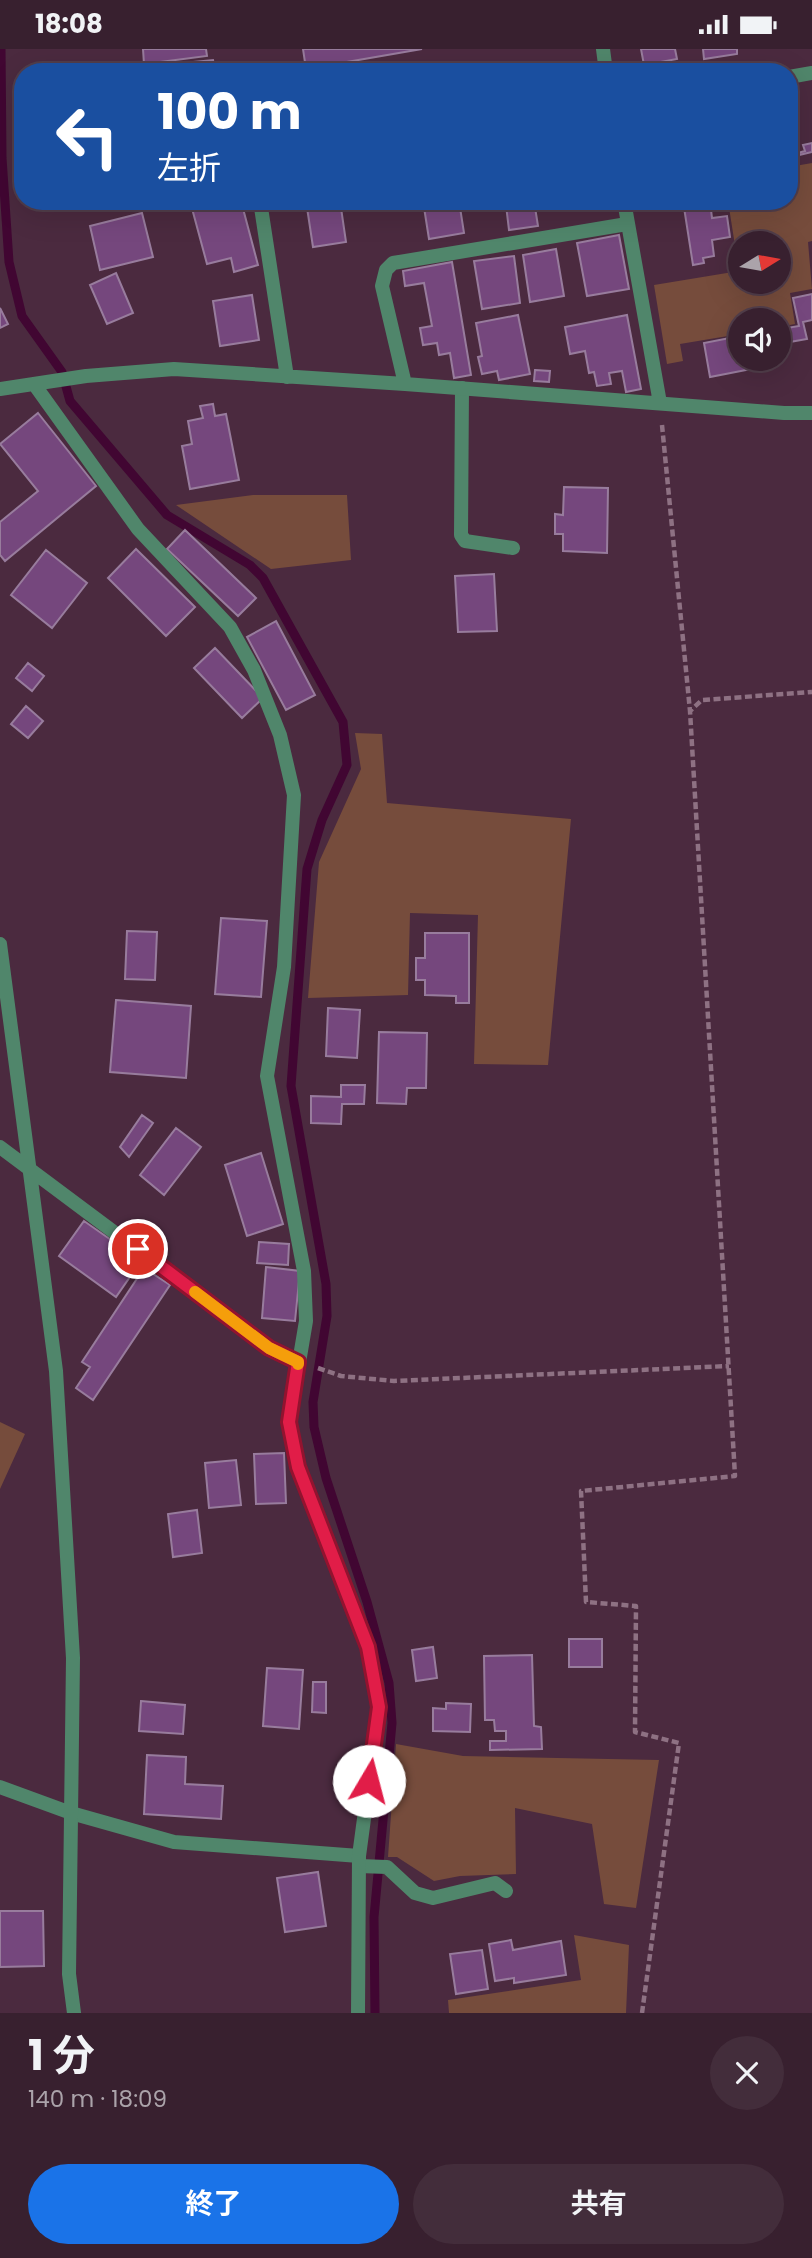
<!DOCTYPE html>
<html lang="ja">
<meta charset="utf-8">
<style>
:root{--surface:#38202f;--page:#432d3b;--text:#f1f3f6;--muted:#aba3aa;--line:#523e4b;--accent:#1a73e8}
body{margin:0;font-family:Poppins,"Noto Sans JP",sans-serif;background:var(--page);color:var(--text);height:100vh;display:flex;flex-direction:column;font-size:26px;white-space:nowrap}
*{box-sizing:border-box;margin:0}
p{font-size:23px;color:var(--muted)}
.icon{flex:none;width:38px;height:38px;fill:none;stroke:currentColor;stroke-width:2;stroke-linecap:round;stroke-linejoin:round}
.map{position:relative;height:1964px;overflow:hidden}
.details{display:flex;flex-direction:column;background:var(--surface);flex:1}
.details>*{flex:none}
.guide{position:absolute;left:14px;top:14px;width:784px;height:147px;border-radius:28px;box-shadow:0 7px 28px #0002,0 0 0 2px var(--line);background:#1a4fa0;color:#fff;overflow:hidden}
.needle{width:46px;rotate:79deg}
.tools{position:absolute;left:728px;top:182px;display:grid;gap:14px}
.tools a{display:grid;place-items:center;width:63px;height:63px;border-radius:50%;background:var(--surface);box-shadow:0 7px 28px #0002,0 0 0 2px var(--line);font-size:35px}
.pin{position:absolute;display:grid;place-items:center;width:60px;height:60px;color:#fff;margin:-30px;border:4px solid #fff;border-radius:50%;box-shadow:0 2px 7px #0007}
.me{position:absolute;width:77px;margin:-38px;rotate:8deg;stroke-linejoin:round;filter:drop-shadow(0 0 5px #0008)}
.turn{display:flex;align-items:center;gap:24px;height:147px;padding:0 28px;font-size:32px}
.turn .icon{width:91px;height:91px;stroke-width:2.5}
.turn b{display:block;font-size:49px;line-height:60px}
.round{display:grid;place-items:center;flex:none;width:74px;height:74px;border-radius:37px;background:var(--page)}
.overview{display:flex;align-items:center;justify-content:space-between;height:119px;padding:0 28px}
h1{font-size:42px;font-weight:700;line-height:52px}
.primary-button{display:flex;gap:14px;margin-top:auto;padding:14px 28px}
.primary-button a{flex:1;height:80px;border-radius:42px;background:var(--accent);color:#fff;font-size:28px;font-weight:700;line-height:80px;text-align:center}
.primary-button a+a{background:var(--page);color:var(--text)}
.status{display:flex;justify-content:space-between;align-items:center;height:49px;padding:0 35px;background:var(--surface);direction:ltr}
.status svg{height:19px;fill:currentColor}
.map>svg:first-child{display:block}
.green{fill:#764c3c;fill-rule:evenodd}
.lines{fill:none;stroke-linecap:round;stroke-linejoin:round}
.stream{stroke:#410632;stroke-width:9}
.building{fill:#75477d;stroke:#987c9d;stroke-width:2}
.path{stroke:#8e7183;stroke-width:4.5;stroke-dasharray:7 3.5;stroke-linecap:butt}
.lane{stroke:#50866b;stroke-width:14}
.street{stroke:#50866b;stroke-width:14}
.route-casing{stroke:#92132f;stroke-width:18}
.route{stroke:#e11d48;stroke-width:12}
.slow{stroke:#f59e0b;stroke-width:12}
</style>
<div class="status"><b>18:08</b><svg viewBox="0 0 49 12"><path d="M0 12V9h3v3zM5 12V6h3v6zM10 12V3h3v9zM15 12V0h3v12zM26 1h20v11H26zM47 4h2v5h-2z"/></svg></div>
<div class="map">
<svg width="812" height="1964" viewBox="0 0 812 1964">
<rect width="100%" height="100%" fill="#4b2a3f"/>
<path class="green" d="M 812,114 L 812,192 L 808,193 L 812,240 L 790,244 L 795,275 L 779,278 L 779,271 L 740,271 L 740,285 L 680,295 L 683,312 L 667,315 L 654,236 L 739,222 L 728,152 L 789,152 L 789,118 ZM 740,194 L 779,194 L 779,233 L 740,233 Z
M 253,446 L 347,446 L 351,511 L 271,520 L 176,456 Z
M 355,684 L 382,685 L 387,754 L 571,770 L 548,1016 L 474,1015 L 478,866 L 410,864 L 408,946 L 308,949 L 319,813 L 361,720 Z
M 0,1373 L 25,1385 L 0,1440 Z
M 396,1695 L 463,1707 L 659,1711 L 636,1859 L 604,1855 L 592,1775 L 515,1759 L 516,1825 L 460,1827 L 434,1832 L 397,1808 L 388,1808 Z
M 574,1886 L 629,1896 L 626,1964 L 449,1964 L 448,1951 L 581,1931 Z"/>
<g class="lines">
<path class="stream" d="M 1,0 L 2,109 L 9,213 L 22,267 L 62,323 L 70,352 L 167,466 L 250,516 L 263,529 L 343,673 L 347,716 L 322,771 L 307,820 L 291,1037 L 326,1235 L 327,1267 L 313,1353 L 314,1378 L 326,1429 L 367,1553 L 389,1634 L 392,1674 L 374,1868 L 375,1964"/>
</g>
<path class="building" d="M 143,0 L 206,0 L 207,7 L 144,15 Z
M 303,0 L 422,0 L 306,20 Z
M 641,0 L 675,0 L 677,10 L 644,16 Z
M 703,0 L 737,0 L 737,5 L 704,10 Z
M 213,11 L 215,23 L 195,23 L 194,13 Z
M 812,94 L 812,103 L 799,106 L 798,104 L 805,102 L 803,96 Z
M 190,152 L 241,152 L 258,216 L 234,223 L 231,209 L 207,215 Z
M 306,152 L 340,152 L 346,193 L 313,198 Z
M 423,152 L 459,152 L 464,184 L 429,190 Z
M 534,152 L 538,177 L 509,181 L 506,156 Z
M 683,152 L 710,152 L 712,169 L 727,167 L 730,188 L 712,191 L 714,207 L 703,209 L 704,214 L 693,216 Z
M 142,164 L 153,208 L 100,221 L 90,177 Z
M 619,186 L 629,240 L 587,247 L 577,194 Z
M 556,200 L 564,247 L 530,253 L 523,206 Z
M 514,207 L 520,254 L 482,260 L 474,212 Z
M 452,213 L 471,326 L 454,329 L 450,304 L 439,306 L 437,294 L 423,296 L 420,279 L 432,277 L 424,234 L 405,237 L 403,222 Z
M 116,224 L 133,264 L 107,275 L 90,236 Z
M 812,245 L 812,271 L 803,273 L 807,290 L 784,294 L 781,280 L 799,277 L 793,249 Z
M 252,246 L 259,291 L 220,297 L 213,252 Z
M 0,259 L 8,275 L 0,279 Z
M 518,266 L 530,325 L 499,331 L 497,322 L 482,325 L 478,308 L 482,307 L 476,274 Z
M 627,266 L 641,340 L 626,343 L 622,322 L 609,324 L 611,335 L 597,337 L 594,323 L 589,324 L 585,302 L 570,305 L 565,278 Z
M 740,287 L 740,310 L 776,310 L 777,315 L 710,328 L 704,294 Z
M 535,321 L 550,322 L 549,333 L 534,332 Z
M 213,355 L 215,367 L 226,365 L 239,431 L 190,440 L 182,397 L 192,395 L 188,372 L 203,369 L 200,357 Z
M 38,364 L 96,437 L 5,512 L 0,506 L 0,473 L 38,442 L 0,395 Z
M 564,438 L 608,439 L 607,504 L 563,502 L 563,485 L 555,485 L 555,465 L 563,466 Z
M 185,481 L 256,549 L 238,567 L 167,500 Z
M 136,500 L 195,558 L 166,587 L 108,529 Z
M 46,501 L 87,534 L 52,579 L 11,546 Z
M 494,525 L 497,582 L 458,583 L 455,527 Z
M 276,572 L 315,646 L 286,661 L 247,588 Z
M 215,599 L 263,649 L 242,669 L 194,619 Z
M 28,614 L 44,627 L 32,642 L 16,629 Z
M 26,657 L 43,672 L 28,689 L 11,675 Z
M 221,869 L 267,872 L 261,948 L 215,945 Z
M 127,882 L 157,883 L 155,931 L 125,930 Z
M 425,884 L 469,884 L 469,954 L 456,954 L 456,947 L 425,946 L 425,931 L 416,931 L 416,909 L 425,909 Z
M 116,951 L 191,957 L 186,1029 L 110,1023 Z
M 328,959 L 360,961 L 357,1009 L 326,1007 Z
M 379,983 L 427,984 L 426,1039 L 407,1039 L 406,1055 L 377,1054 Z
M 341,1036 L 365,1036 L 364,1055 L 342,1055 L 341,1075 L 311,1074 L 311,1047 L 341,1048 Z
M 142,1066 L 153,1074 L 129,1108 L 120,1098 Z
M 176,1079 L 201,1098 L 164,1146 L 140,1126 Z
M 261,1104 L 283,1175 L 247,1187 L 225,1116 Z
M 84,1172 L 141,1212 L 116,1248 L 59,1207 Z
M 259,1193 L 289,1195 L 288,1216 L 257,1214 Z
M 266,1218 L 300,1222 L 295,1272 L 262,1269 Z
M 144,1219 L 170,1236 L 93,1351 L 76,1339 L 90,1318 L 82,1313 Z
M 284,1404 L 286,1454 L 256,1455 L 254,1405 Z
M 236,1411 L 241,1456 L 209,1459 L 205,1414 Z
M 197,1461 L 202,1504 L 173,1508 L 168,1465 Z
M 569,1590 L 602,1590 L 602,1618 L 569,1618 Z
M 433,1598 L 437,1629 L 416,1632 L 412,1601 Z
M 532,1606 L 534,1677 L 541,1678 L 542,1700 L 490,1701 L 490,1692 L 506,1692 L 506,1682 L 495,1682 L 494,1671 L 485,1671 L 484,1607 Z
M 267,1619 L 303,1621 L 299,1680 L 263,1677 Z
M 313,1633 L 326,1633 L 326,1664 L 312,1663 Z
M 141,1652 L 185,1656 L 183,1685 L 139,1682 Z
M 446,1654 L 471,1655 L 470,1683 L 433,1682 L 433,1659 L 446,1660 Z
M 147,1706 L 186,1708 L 185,1735 L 223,1737 L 221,1770 L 144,1765 Z
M 318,1823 L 326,1877 L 285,1883 L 277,1829 Z
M 0,1862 L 43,1862 L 44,1917 L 0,1918 Z
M 511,1891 L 513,1901 L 561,1892 L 566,1926 L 514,1934 L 514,1929 L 495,1932 L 489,1895 Z
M 482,1901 L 488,1940 L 456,1945 L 450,1905 Z"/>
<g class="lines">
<path class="path" d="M 662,376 L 690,662
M 318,1319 L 341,1327 L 394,1332 L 729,1317
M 642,1964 L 679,1694 L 635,1683 L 636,1557 L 586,1553 L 581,1442 L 735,1427 L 690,662 L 702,651 L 812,643"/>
<path class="lane" d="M 462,339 L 461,486 L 465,492 L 513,499
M 71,1764 L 174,1793 L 359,1807
M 359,1817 L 387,1818 L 415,1844 L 433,1849 L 495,1834 L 506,1842"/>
<path class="street" d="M 603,0 L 606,23
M 789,28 L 812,24
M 260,152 L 287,328
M 624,152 L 660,354
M 34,335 L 138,480 L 230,578 L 254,621 L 280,686 L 294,746 L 284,918 L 267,1027 L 304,1222 L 306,1272 L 289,1373 L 298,1418 L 368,1598 L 379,1658 L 359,1807 L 358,1964
M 405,335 L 382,237 L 386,221 L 393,214 L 627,175
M 0,340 L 86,327 L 174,320 L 405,335 L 784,364 L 812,364
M 0,895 L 56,1322 L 73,1609 L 69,1925 L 74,1964
M 0,1098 L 269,1299 L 298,1313
M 0,1738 L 71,1764"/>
</g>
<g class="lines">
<defs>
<path id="route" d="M 138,1200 L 269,1299 L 298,1313 L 289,1373 L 298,1418 L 368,1598 L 379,1658 L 369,1732"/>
</defs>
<use href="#route" class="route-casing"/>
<use href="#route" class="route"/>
<path class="slow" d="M 195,1243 L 269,1299 L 298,1313 L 298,1315"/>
</g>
</svg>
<div class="tools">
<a><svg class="needle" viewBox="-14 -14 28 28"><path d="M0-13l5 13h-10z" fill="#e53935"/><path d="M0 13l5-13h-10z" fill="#aba3aa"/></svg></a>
<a><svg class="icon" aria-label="sound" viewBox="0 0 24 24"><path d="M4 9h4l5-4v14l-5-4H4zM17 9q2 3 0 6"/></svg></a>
</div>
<div class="pin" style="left:138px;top:1200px;background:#d93025"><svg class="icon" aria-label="arrive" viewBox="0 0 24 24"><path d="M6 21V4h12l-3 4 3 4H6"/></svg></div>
<svg class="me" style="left:369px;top:1732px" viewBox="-20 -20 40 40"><circle r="19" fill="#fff"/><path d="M0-13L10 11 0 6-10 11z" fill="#e11d48"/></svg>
<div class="guide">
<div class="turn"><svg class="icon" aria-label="left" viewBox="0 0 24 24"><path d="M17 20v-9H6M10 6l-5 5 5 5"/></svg><div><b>100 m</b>左折</div></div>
</div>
</div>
<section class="details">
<div class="overview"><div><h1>1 分</h1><p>140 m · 18:09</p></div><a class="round"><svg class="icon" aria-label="close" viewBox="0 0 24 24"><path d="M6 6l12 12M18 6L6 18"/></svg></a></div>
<div class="primary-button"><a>終了</a><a>共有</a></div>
</section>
